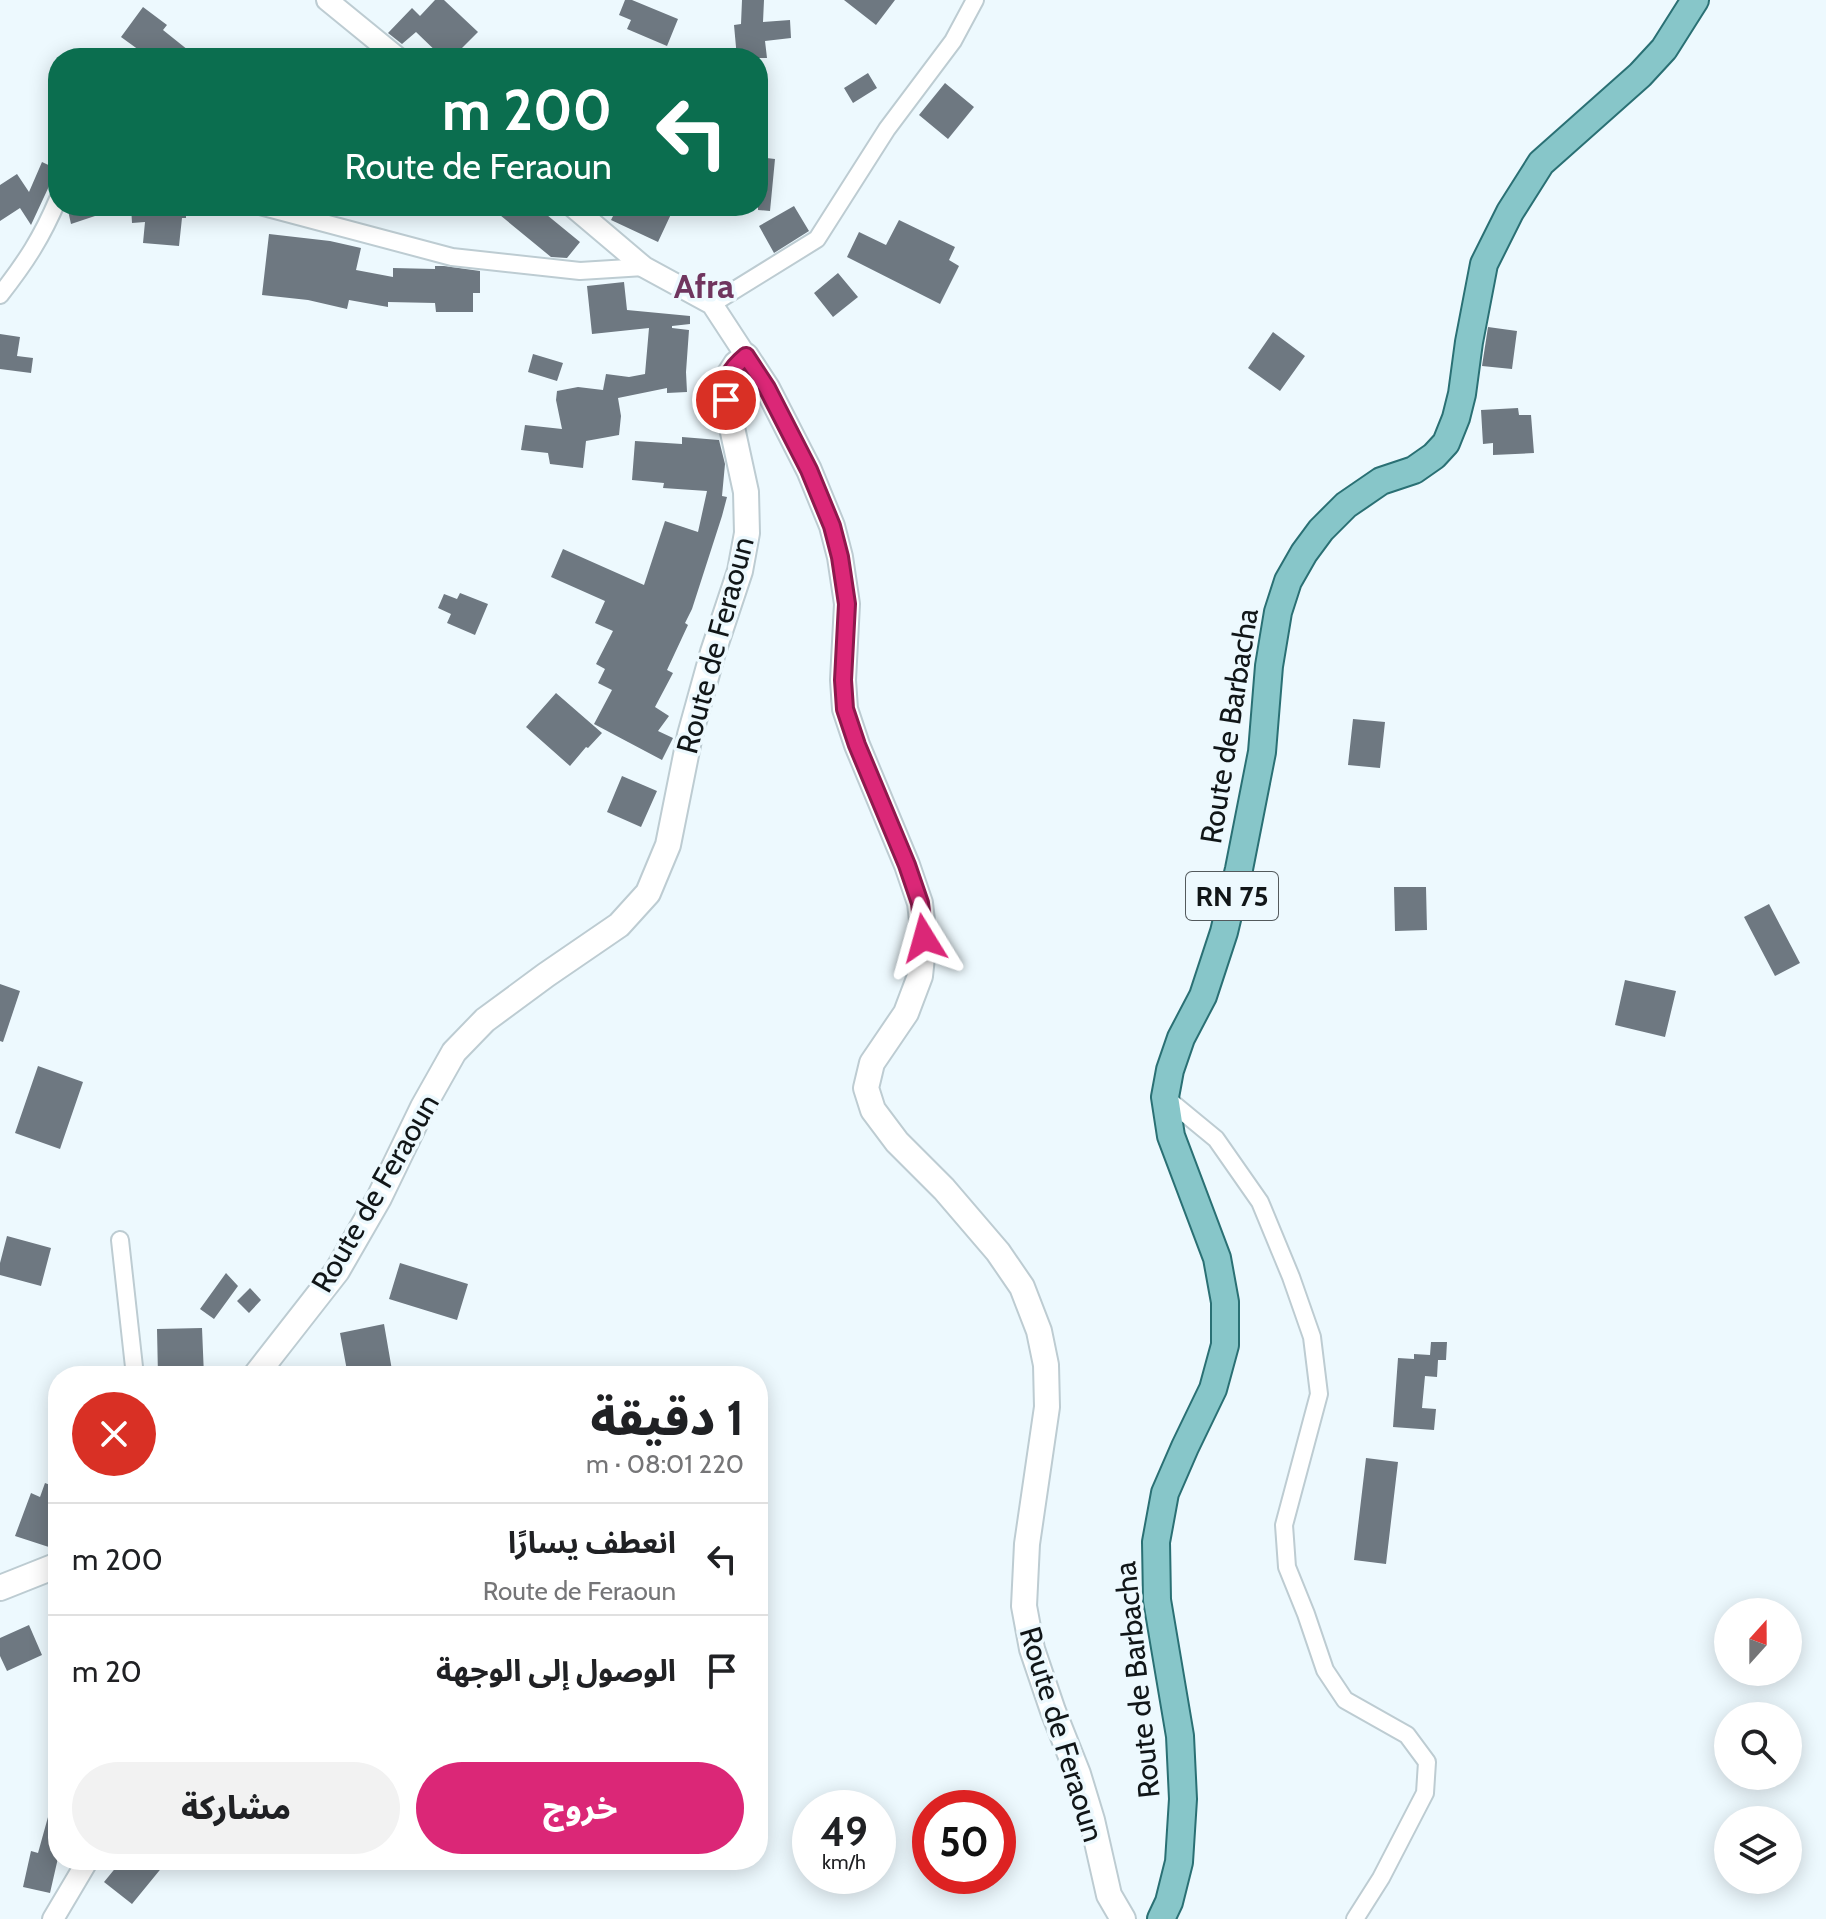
<!DOCTYPE html>
<html lang="ar">
<meta charset="utf-8">
<style>
:root{--surface:#fff;--page:#f2f2f2;--text:#202124;--muted:#757577;--line:#e0e0e0;--accent:#db2777}
body{margin:0;font-family:Cabin,"Noto Sans Arabic",sans-serif;background:var(--page);color:var(--text);direction:rtl;height:100vh;display:flex;flex-direction:column;font-size:30px;white-space:nowrap}
*{box-sizing:border-box;margin:0}
p{font-size:26px;color:var(--muted)}
.icon{flex:none;width:44px;height:44px;fill:none;stroke:currentColor;stroke-width:2;stroke-linecap:round;stroke-linejoin:round}
.map{position:relative;flex:1;overflow:hidden;direction:ltr}
.panel{position:absolute;left:48px;top:1366px;width:720px;height:504px;display:flex;flex-direction:column;background:var(--surface);border-radius:32px;box-shadow:0 4px 20px #0003;direction:rtl}
.panel>*{flex:none}
.guide{position:absolute;left:48px;top:48px;width:720px;height:168px;border-radius:32px;box-shadow:0 4px 20px #0003;direction:rtl;background:#0b6e4f;color:#fff;overflow:hidden}
.needle{width:52px;rotate:21deg}
.tools{position:absolute;left:1714px;top:1598px;display:grid;gap:16px}
.tools a{display:grid;place-items:center;width:88px;height:88px;border-radius:50%;background:var(--surface);box-shadow:0 4px 20px #0003;font-size:40px}
.speed{position:absolute;left:792px;top:1790px;display:flex;gap:16px;font-size:40px;font-weight:700;text-align:center}
.speed>*{display:grid;place-content:center;width:104px;height:104px;border-radius:50%;background:var(--surface);box-shadow:0 4px 20px #0003;line-height:1}
.speed small{font-size:20px;font-weight:400}
.speed .limit{border:12px solid #d22;background:#fff;color:#111}
.pin{position:absolute;display:grid;place-items:center;width:68px;height:68px;color:#fff;margin:-34px;border:4px solid #fff;border-radius:50%;box-shadow:0 2px 8px #0007}
.me{position:absolute;width:88px;margin:-44px;rotate:352deg;stroke-linejoin:round;filter:drop-shadow(0 0 6px #0008)}
.turn{display:flex;align-items:center;gap:28px;height:168px;padding:0 24px;font-size:36px}
.turn .icon{width:104px;height:104px;stroke-width:2.5}
.turn b{display:block;font-size:56px;line-height:68px}
.round{display:grid;place-items:center;flex:none;width:84px;height:84px;border-radius:42px;background:var(--page)}
.overview{display:flex;align-items:center;justify-content:space-between;height:136px;padding:0 24px}
h1{font-size:48px;font-weight:800;line-height:60px}
.cta{display:flex;gap:16px;margin-top:auto;padding:16px 24px}
.cta a{flex:1;height:92px;border-radius:48px;background:var(--accent);color:#fff;font-size:32px;font-weight:800;line-height:92px;text-align:center}
.cta a+a{background:var(--page);color:var(--text)}
ul{padding:0;list-style:none}
li{display:flex;align-items:center;gap:24px;height:112px;padding:0 24px;border-top:2px solid var(--line)}
li div{flex:1}
li b{display:block;font-size:30px}
li em{font-style:normal}
.map>svg:first-child{display:block}
.building{fill:#6e7881}
.lines{fill:none;stroke-linecap:round;stroke-linejoin:round}
.minor-casing{stroke:#bdccd2;stroke-width:20}
.tertiary-casing{stroke:#bdccd2;stroke-width:24}
.secondary-casing{stroke:#bdccd2;stroke-width:28}
.primary-casing{stroke:#2a7074;stroke-width:30}
.minor{stroke:#fff;stroke-width:16}
.tertiary{stroke:#fff;stroke-width:20}
.secondary{stroke:#fff;stroke-width:24}
.primary{stroke:#87c6c9;stroke-width:26}
.route-casing{stroke:#8e194d;stroke-width:20}
.route{stroke:#db2777;stroke-width:14}
.labels{text-anchor:middle;dominant-baseline:central;stroke-width:7;stroke-linejoin:round;paint-order:stroke}
.shield{fill:#edf9fe;stroke:#535a5d;stroke-width:2}
.shield-label{font-size:28px;font-weight:bold;fill:#111618}
.street-label{font-size:30px;fill:#111618;stroke:#edf9fe}
.quarter-label{font-size:34px;font-weight:bold;fill:#70355f;stroke:#edf9fe}
</style>
<div class="map">
<svg width="1826" height="1919" viewBox="0 0 1826 1919">
<rect width="100%" height="100%" fill="#edf9fe"/>
<path class="building" d="M 435,0 L 444,0 L 478,32 L 452,58 L 443,58 L 416,32 L 402,44 L 388,33 L 412,8 L 420,16 Z
M 625,0 L 632,0 L 678,19 L 667,46 L 627,29 L 631,20 L 619,15 Z
M 742,0 L 764,0 L 763,22 L 790,20 L 791,38 L 765,41 L 767,58 L 737,58 L 734,25 L 741,24 Z
M 844,0 L 895,0 L 876,25 Z
M 143,7 L 167,25 L 163,30 L 198,58 L 150,58 L 121,37 Z
M 868,73 L 877,88 L 853,103 L 844,88 Z
M 945,83 L 974,107 L 948,139 L 919,115 Z
M 758,157 L 775,159 L 770,211 L 758,210 Z
M 42,162 L 57,169 L 31,225 L 20,208 L 0,221 L 0,185 L 17,174 L 29,192 Z
M 67,206 L 116,206 L 116,209 L 71,224 Z
M 131,206 L 186,206 L 186,218 L 182,218 L 179,246 L 143,243 L 145,222 L 132,223 Z
M 489,206 L 536,206 L 580,242 L 567,258 L 551,257 Z
M 618,206 L 660,206 L 672,212 L 658,242 L 611,220 Z
M 794,206 L 809,231 L 774,253 L 759,226 Z
M 899,220 L 955,247 L 949,260 L 959,266 L 940,304 L 847,257 L 859,232 L 886,245 Z
M 269,234 L 330,241 L 361,248 L 356,270 L 393,277 L 393,268 L 435,269 L 435,266 L 444,266 L 480,271 L 480,293 L 473,293 L 473,312 L 436,312 L 435,303 L 388,302 L 388,307 L 349,300 L 347,309 L 308,300 L 262,295 Z
M 838,273 L 858,297 L 833,317 L 814,293 Z
M 624,282 L 627,310 L 690,316 L 690,324 L 672,326 L 672,328 L 689,330 L 686,372 L 687,392 L 667,393 L 667,388 L 618,398 L 621,416 L 619,435 L 586,441 L 583,468 L 550,464 L 548,453 L 521,450 L 525,425 L 562,429 L 556,400 L 557,391 L 578,387 L 603,390 L 606,374 L 629,377 L 645,374 L 649,328 L 592,334 L 587,286 Z
M 1488,327 L 1517,331 L 1512,369 L 1482,366 Z
M 1273,332 L 1305,356 L 1280,391 L 1248,368 Z
M 0,334 L 20,337 L 17,356 L 33,358 L 31,373 L 0,369 Z
M 533,354 L 563,363 L 557,381 L 528,372 Z
M 1518,408 L 1519,415 L 1531,415 L 1534,453 L 1493,455 L 1493,443 L 1483,444 L 1481,410 Z
M 682,437 L 719,440 L 725,464 L 722,496 L 727,497 L 722,516 L 692,609 L 685,623 L 688,625 L 667,670 L 673,673 L 655,707 L 669,716 L 658,731 L 673,738 L 662,760 L 594,724 L 612,690 L 598,683 L 605,669 L 596,664 L 613,631 L 595,623 L 605,601 L 551,577 L 563,549 L 644,585 L 665,521 L 698,532 L 707,491 L 663,488 L 664,483 L 632,480 L 635,441 L 682,444 Z
M 460,593 L 488,604 L 475,635 L 447,623 L 451,614 L 438,608 L 444,594 L 457,599 Z
M 556,693 L 602,733 L 588,748 L 586,747 L 570,766 L 526,727 Z
M 1353,719 L 1385,722 L 1380,768 L 1348,765 Z
M 622,776 L 657,791 L 641,827 L 607,812 Z
M 1394,887 L 1426,887 L 1427,930 L 1395,931 Z
M 1769,904 L 1800,963 L 1775,976 L 1744,917 Z
M 1625,980 L 1676,991 L 1665,1037 L 1615,1025 Z
M 0,984 L 20,991 L 3,1042 L 0,1041 Z
M 38,1066 L 83,1082 L 60,1149 L 15,1133 Z
M 7,1236 L 51,1248 L 41,1286 L 0,1275 L 0,1263 Z
M 400,1263 L 468,1284 L 457,1320 L 389,1299 Z
M 226,1273 L 238,1286 L 214,1319 L 200,1309 Z
M 250,1288 L 261,1300 L 249,1313 L 237,1301 Z
M 384,1324 L 393,1376 L 348,1376 L 340,1333 Z
M 202,1328 L 204,1376 L 158,1376 L 157,1329 Z
M 1431,1342 L 1447,1342 L 1446,1360 L 1438,1360 L 1437,1377 L 1425,1376 L 1422,1408 L 1436,1409 L 1434,1430 L 1393,1427 L 1398,1358 L 1414,1359 L 1414,1354 L 1430,1355 Z
M 1366,1458 L 1398,1462 L 1386,1564 L 1354,1560 Z
M 45,1483 L 58,1488 L 58,1550 L 15,1536 L 31,1493 L 40,1497 Z
M 29,1625 L 42,1655 L 7,1671 L 0,1656 L 0,1638 Z
M 53,1799 L 58,1799 L 58,1858 L 50,1893 L 23,1887 L 31,1851 L 38,1853 Z
M 122,1860 L 168,1860 L 132,1904 L 104,1882 Z"/>
<g class="lines">
<defs>
<path id="minor" d="M 260,206 L 452,257 L 580,271 L 644,267
M 0,295 C 26,262 42,237 58,199
M 712,304 L 817,239 L 887,129 L 953,41 L 975,0
M 1165,1097 L 1216,1139 L 1260,1202 L 1291,1277 L 1312,1337 L 1319,1394 L 1284,1525 L 1287,1567 L 1306,1614 L 1325,1670 L 1345,1700 L 1407,1735 L 1427,1762 L 1425,1793 L 1381,1878 L 1355,1919
M 120,1240 L 135,1376"/>
<path id="tertiary" d="M 327,0 L 398,58
M 572,206 L 644,267 L 712,304 L 746,356
M 53,1919 L 88,1860"/>
<path id="secondary" d="M 255,1376 L 337,1271 L 379,1198 L 423,1107 L 454,1052 L 485,1020 L 546,975 L 619,925 L 648,893 L 668,845 L 690,735 L 713,652 L 740,571 L 747,533 L 746,492 L 726,400 L 727,378 L 736,364 L 746,356 L 767,388 L 809,470 L 832,526 L 840,557 L 847,604 L 843,680 L 845,709 L 857,745 L 907,865 L 920,903 L 924,938 L 920,976 L 906,1013 L 872,1063 L 866,1088 L 873,1110 L 897,1142 L 944,1189 L 998,1252 L 1022,1287 L 1039,1331 L 1046,1365 L 1047,1407 L 1027,1544 L 1024,1606 L 1032,1649 L 1053,1711 L 1078,1774 L 1092,1820 L 1109,1895 L 1123,1919
M 0,1588 L 58,1565"/>
<path id="primary" d="M 1161,1919 L 1169,1902 L 1179,1862 L 1183,1799 L 1180,1736 L 1157,1600 L 1156,1542 L 1165,1493 L 1185,1447 L 1213,1389 L 1225,1345 L 1225,1302 L 1217,1258 L 1171,1136 L 1165,1097 L 1170,1070 L 1181,1038 L 1203,996 L 1224,932 L 1239,869 L 1262,752 L 1269,666 L 1278,612 L 1288,581 L 1304,553 L 1321,530 L 1346,505 L 1381,481 L 1414,470 L 1434,456 L 1446,443 L 1456,418 L 1462,394 L 1469,342 L 1484,264 L 1510,212 L 1541,163 L 1640,75 L 1664,49 L 1695,0"/>
</defs>
<use href="#minor" class="minor-casing"/>
<use href="#tertiary" class="tertiary-casing"/>
<use href="#secondary" class="secondary-casing"/>
<use href="#primary" class="primary-casing"/>
<use href="#minor" class="minor"/>
<use href="#tertiary" class="tertiary"/>
<use href="#secondary" class="secondary"/>
<use href="#primary" class="primary"/>
</g>
<g class="lines">
<defs>
<path id="route" d="M 726,400 C 727,377 728,371 746,356 L 767,388 L 809,470 L 832,526 L 840,557 L 847,604 L 843,680 L 845,709 L 857,745 L 907,865 L 920,903 L 924,938"/>
</defs>
<use href="#route" class="route-casing"/>
<use href="#route" class="route"/>
</g>
<g class="labels">
<rect class="shield" x="1186" y="872" width="92" height="48" rx="6"/>
<g class="shield-label">
<text x="1232" y="896">RN 75</text>
</g>
<g class="street-label">
<text transform="translate(715 645) rotate(-75)">Route de Feraoun</text>
<text transform="translate(1229 726) rotate(-81)">Route de Barbacha</text>
<text transform="translate(375 1193) rotate(-60)">Route de Feraoun</text>
<text transform="translate(1137 1680) rotate(-96)">Route de Barbacha</text>
<text transform="translate(1062 1734) rotate(73)">Route de Feraoun</text>
</g>
<g class="quarter-label">
<text x="704" y="286">Afra</text>
</g>
</g>
</svg>
<div class="tools">
<a><svg class="needle" viewBox="-14 -14 28 28"><path d="M0-13l5 13h-10z" fill="#e53935"/><path d="M0 13l5-13h-10z" fill="#757577"/></svg></a>
<a><svg class="icon" aria-label="search" viewBox="0 0 24 24"><circle cx="10" cy="10" r="6"/><path d="M15 15l6 6"/></svg></a>
<a><svg class="icon" aria-label="layers" viewBox="0 0 24 24"><path d="M12 4l9 5-9 5-9-5zM3 14l9 5 9-5"/></svg></a>
</div>
<div class="speed"><div>49<small>km/h</small></div><div class="limit">50</div></div>
<div class="pin" style="left:726px;top:400px;background:#d93025"><svg class="icon" aria-label="arrive" viewBox="0 0 24 24"><path d="M6 21V4h12l-3 4 3 4H6"/></svg></div>
<svg class="me" style="left:924px;top:938px" viewBox="-20 -20 40 40"><path d="M0-17L14 15 0 8-14 15z" fill="#db2777" stroke="#fff" stroke-width="4"/></svg>
<div class="guide">
<div class="turn"><svg class="icon" aria-label="left" viewBox="0 0 24 24"><path d="M17 20v-9H6M10 6l-5 5 5 5"/></svg><div><b>200 m</b>Route de Feraoun</div></div>
</div>
<section class="panel">
<div class="overview"><div><h1>1 دقيقة</h1><p>220 m · 08:01</p></div><a class="round" style="background:#d93025;color:#fff"><svg class="icon" aria-label="close" viewBox="0 0 24 24"><path d="M6 6l12 12M18 6L6 18"/></svg></a></div>
<ul>
<li><svg class="icon" aria-label="left" viewBox="0 0 24 24"><path d="M17 20v-9H6M10 6l-5 5 5 5"/></svg><div><b>انعطف يسارًا</b><p>Route de Feraoun</p></div><em>200 m</em></li>
<li><svg class="icon" aria-label="arrive" viewBox="0 0 24 24"><path d="M6 21V4h12l-3 4 3 4H6"/></svg><div><b>الوصول إلى الوجهة</b></div><em>20 m</em></li>
</ul>
<div class="cta"><a>خروج</a><a>مشاركة</a></div>
</section>
</div>
